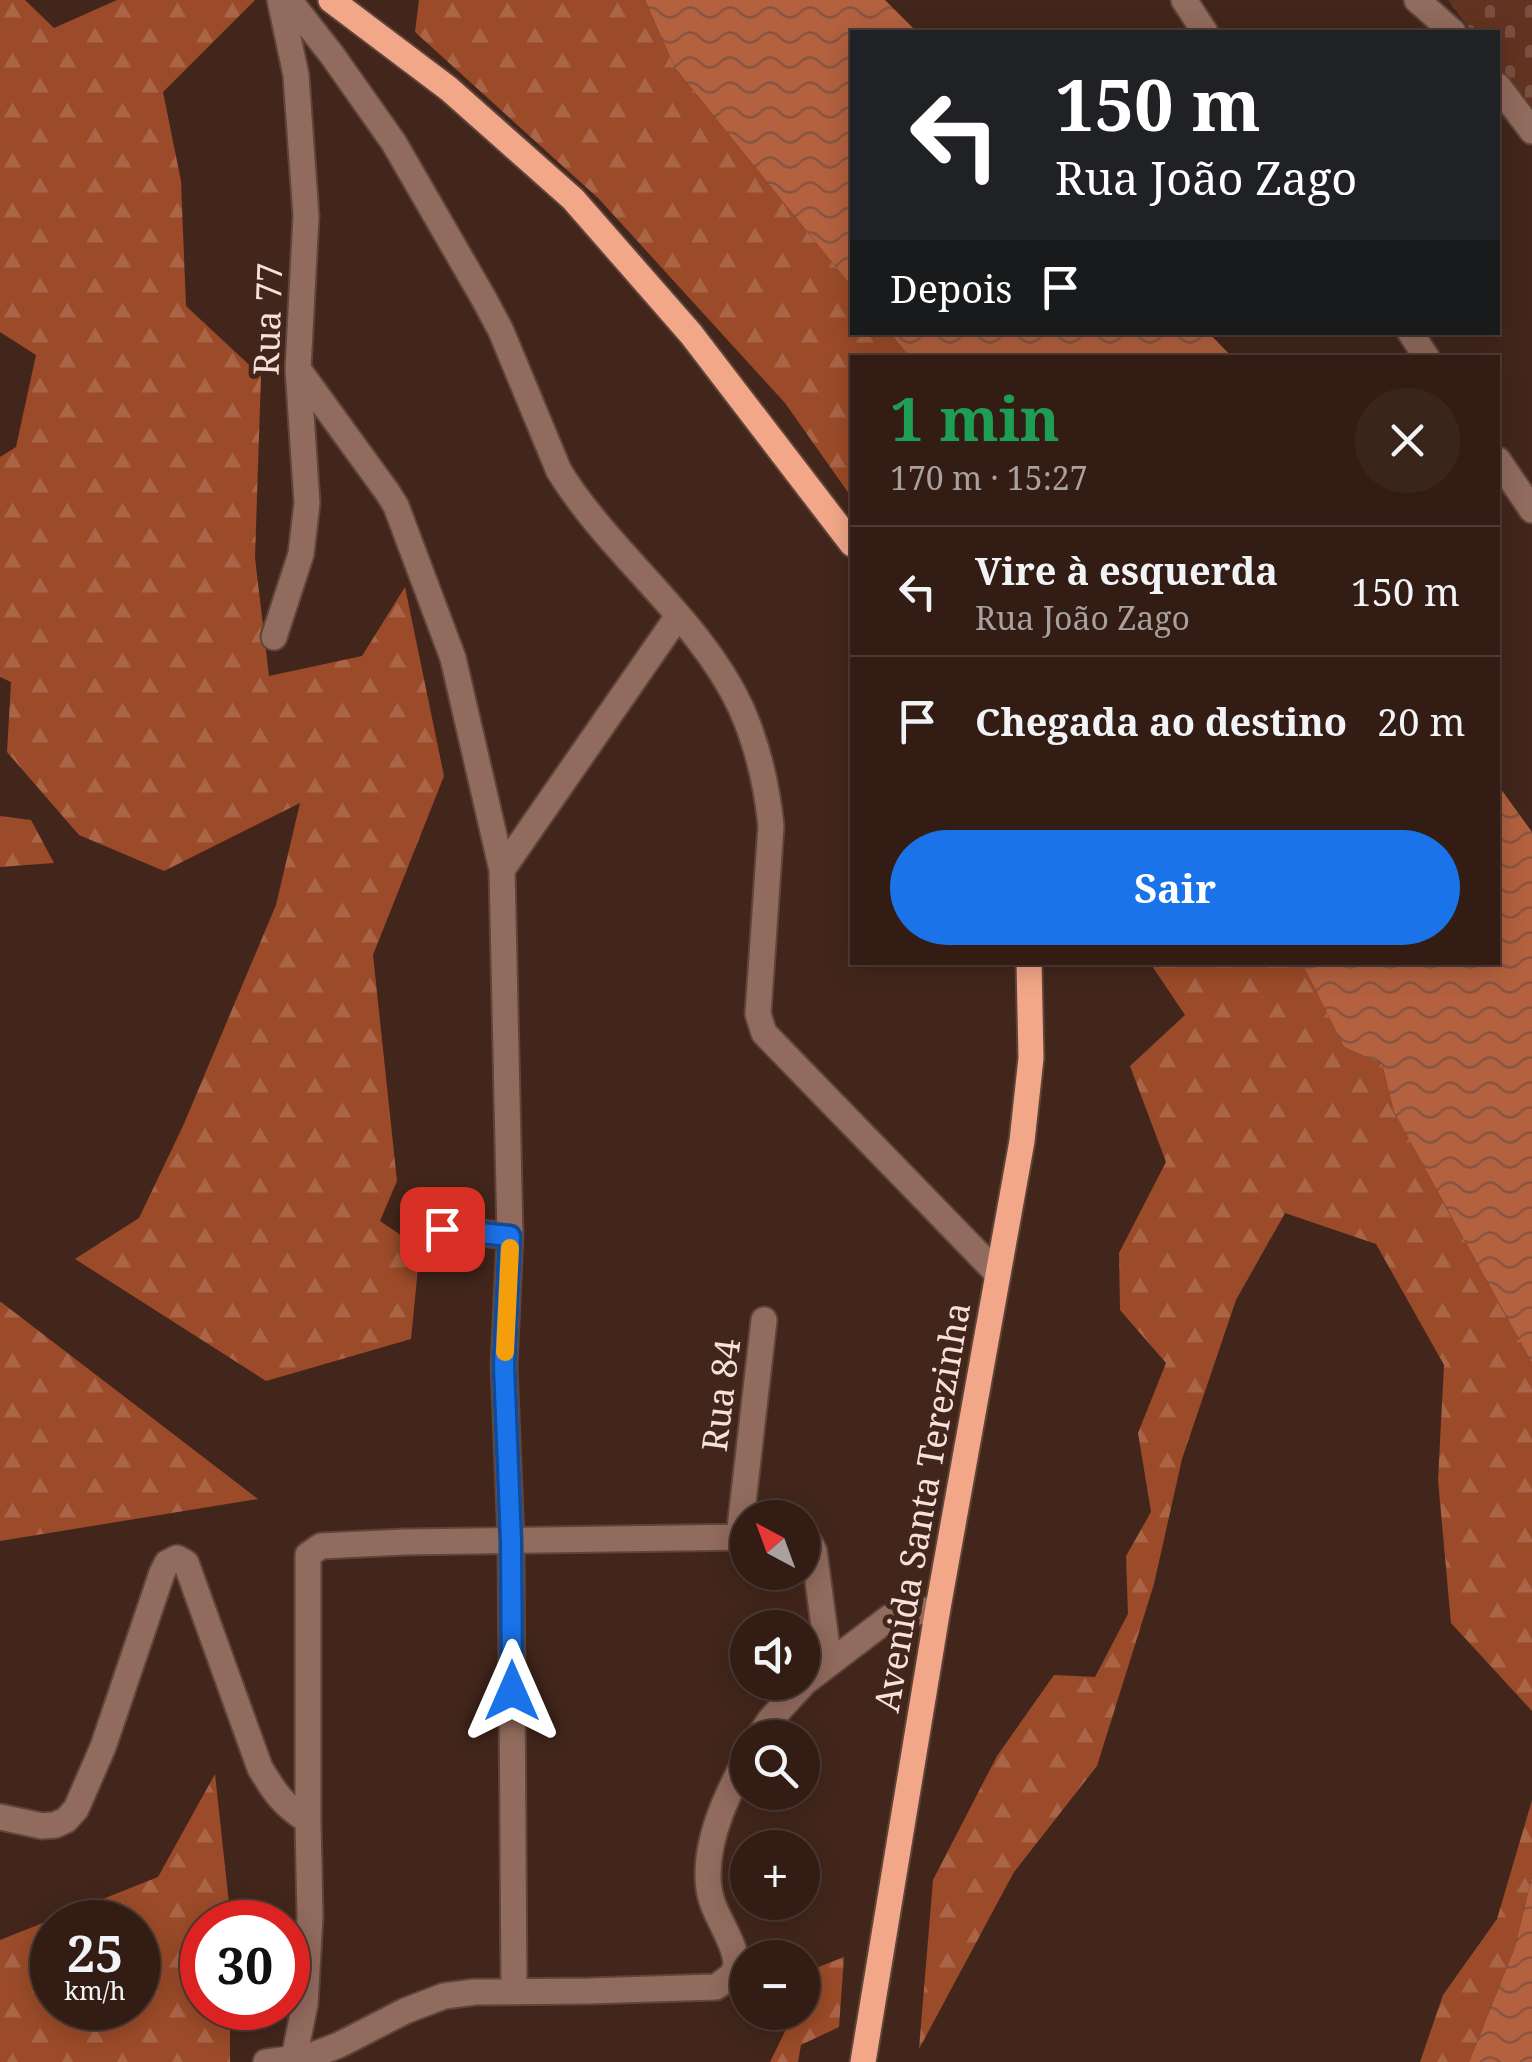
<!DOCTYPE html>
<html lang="pt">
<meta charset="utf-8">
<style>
:root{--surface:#321c14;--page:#3a251d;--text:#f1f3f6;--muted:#a8a1a0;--line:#4d3a34;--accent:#1a73e8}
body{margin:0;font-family:"Noto Serif",serif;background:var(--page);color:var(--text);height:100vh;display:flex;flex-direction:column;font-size:38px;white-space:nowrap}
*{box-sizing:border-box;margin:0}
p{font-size:32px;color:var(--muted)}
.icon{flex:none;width:55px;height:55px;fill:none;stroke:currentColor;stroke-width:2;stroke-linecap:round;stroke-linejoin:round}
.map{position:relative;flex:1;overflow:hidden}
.drawer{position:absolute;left:850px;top:355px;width:650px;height:610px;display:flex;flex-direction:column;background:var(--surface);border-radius:0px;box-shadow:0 5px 25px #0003,0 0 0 2px var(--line)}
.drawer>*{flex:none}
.hud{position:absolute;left:850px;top:30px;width:650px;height:305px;border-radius:0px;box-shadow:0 5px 25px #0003,0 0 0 2px var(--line);background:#202124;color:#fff;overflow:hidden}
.needle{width:65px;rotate:319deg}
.tools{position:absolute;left:730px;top:1500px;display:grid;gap:20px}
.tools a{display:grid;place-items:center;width:90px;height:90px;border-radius:50%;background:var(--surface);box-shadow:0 5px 25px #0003,0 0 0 2px var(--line);font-size:50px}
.speed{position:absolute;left:30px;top:1900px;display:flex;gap:20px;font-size:50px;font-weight:700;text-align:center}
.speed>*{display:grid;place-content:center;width:130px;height:130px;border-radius:50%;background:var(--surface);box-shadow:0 5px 25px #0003,0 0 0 2px var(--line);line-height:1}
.speed small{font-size:25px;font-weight:400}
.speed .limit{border:15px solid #d22;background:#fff;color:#111}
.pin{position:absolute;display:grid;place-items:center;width:85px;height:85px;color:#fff;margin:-42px;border-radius:20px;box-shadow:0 5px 15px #0006}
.me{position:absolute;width:110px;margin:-55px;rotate:0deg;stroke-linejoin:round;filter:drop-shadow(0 0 8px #0008)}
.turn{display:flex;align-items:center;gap:35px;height:210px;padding:0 40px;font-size:45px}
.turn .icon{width:130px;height:130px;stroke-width:2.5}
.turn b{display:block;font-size:70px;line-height:85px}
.then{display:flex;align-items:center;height:95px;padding:0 40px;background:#0003;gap:20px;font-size:38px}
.round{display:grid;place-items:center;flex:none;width:105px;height:105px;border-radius:52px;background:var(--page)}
.overview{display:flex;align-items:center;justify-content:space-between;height:170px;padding:0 40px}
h1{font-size:60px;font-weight:700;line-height:75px;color:#1e9e55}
.cta{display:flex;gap:20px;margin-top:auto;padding:20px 40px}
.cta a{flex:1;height:115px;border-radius:60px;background:var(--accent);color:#fff;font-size:40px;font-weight:700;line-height:115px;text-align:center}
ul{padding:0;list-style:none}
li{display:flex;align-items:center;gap:30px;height:130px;padding:0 40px;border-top:2px solid var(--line)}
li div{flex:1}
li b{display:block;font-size:38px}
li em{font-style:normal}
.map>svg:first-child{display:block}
.forest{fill:url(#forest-firs);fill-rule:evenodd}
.cemetery{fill:url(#cemetery-stones)}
.water{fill:url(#water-waves)}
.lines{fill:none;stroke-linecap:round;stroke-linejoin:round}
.minor-casing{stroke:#5f443a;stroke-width:29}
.major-casing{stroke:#5f443a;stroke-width:29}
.minor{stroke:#916b5d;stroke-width:25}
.major{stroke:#f3a789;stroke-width:25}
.route-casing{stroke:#114b97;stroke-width:25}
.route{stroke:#1a73e8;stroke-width:18}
.slow{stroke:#f59e0b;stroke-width:18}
.labels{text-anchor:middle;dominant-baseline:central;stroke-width:10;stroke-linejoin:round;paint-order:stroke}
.street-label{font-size:35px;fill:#f6e2db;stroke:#42261b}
</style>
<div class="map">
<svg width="1532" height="2062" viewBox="0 0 1532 2062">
<defs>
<pattern id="forest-firs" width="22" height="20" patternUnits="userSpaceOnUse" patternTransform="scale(2.5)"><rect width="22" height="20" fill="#9b4b29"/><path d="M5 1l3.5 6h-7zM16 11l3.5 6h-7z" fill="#aa6547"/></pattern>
<pattern id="cemetery-stones" width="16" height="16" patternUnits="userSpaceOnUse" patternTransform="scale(2.5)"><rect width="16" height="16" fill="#623320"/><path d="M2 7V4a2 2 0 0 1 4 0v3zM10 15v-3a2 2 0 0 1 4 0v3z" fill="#795040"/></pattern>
<pattern id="water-waves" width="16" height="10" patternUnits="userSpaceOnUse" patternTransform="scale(2.5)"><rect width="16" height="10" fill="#b3613f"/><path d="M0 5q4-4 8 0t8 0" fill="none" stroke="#895540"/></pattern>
</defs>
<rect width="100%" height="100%" fill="#42261b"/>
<path class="forest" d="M 0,0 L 25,0 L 54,28 L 117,0 L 255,0 L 163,92 L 181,181 L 186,306 L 261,376 L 255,558 L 269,676 L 362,656 L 405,587 L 444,776 L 373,955 L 397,1181 L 380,1221 L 420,1248 L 411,1339 L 266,1381 L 75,1259 L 139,1218 L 183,1126 L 276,905 L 300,803 L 164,871 L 79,835 L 7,752 L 11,682 L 0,677 L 0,457 L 16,447 L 36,355 L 0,332 Z
M 419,0 L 645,0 L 675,68 L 852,287 L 852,332 L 890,333 L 910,357 L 852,358 L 852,498 L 785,403 L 599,199 L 415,32 Z
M 0,816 L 31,820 L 54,863 L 0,867 Z
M 1150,963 L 1302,963 L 1344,1047 L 1382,1064 L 1394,1112 L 1532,1363 L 1532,1711 L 1451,1623 L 1438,1480 L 1444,1365 L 1376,1244 L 1285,1213 L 1236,1300 L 1182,1459 L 1154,1584 L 1097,1766 L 1014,1872 L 919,2049 L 933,1880 L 997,1756 L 1054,1675 L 1095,1677 L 1128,1614 L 1126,1556 L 1151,1512 L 1138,1433 L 1166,1363 L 1120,1310 L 1119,1253 L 1166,1162 L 1130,1066 L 1185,1015 Z
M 0,1302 L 1,1302 L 258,1499 L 0,1541 Z
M 215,1774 L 231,1922 L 202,1922 L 202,2008 L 230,2008 L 230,2062 L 0,2062 L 0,1940 L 158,1877 ZM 138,1922 L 138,2008 L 52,2008 L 52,1922 Z
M 1532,1800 L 1532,1876 L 1515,1947 L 1469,2062 L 1420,2062 L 1443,1995 L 1497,1919 Z
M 844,1957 L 839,2027 L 801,2045 L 798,2062 L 770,2062 L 794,2013 L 802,2012 L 803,1973 Z"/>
<path class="cemetery" d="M 1448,0 L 1532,0 L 1532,114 L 1498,67 L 1498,32 L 1472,32 Z"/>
<path class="water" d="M 645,0 L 885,0 L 917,32 L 852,32 L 852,287 L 675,68 Z
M 890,333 L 1209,333 L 1232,357 L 910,357 Z
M 1498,785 L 1532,832 L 1532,1363 L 1394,1112 L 1382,1064 L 1344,1047 L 1302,963 L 1498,962 Z
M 1532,1876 L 1532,2062 L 1469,2062 L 1515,1947 Z"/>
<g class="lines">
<defs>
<path id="minor" d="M 289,0 L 332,55 L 394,143 L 484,299 L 501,331 L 559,471 C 610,554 700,619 741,708 C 757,744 767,787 771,826 L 758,1014 L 764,1033 L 997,1273
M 1184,0 L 1205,32
M 1417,0 L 1453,32
M 1498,86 L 1532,131
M 1410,332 L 1427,358
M 298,369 L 388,493 L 396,506 L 453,658 L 502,870 L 510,1236 L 504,1365 L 511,1541 L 514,1991
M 1498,460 L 1532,510
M 274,637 L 301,554 L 307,503 L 298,369 L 306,216 L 296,75 L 280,0
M 502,870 L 678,616
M 443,1229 L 510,1236
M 739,1537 L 764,1320
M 802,1539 L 810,1543 L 814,1551 L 829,1663
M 758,1738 L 770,1720 L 805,1682 L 889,1618 L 938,1608
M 0,1817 L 42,1826 L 55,1825 L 66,1820 L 76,1809 L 103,1747 L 162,1573 L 167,1563 L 177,1558 L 186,1563 L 260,1768 C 275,1793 283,1805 308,1821
M 294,2058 L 305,2004 L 310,1917 L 308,1821 L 308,1555 L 321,1546 L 404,1542 L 748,1537
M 266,2062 L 313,2055 L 339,2045 L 405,2011 L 444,1996 L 475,1992 L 589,1991 L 716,1987 C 722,1982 731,1978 734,1971 C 743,1953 715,1917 711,1898 C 709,1891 708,1882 708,1874 C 708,1833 729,1791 748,1755"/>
<path id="major" d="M 331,0 L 449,89 L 573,199 L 691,334 L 852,544
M 863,2062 L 938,1608 L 1022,1141 L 1031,1058 L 1029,962"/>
</defs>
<use href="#minor" class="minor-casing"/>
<use href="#major" class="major-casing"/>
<use href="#minor" class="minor"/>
<use href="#major" class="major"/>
</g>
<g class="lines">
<defs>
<path id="route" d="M 442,1229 L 510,1236 L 504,1365 L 511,1541 L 512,1691"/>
</defs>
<use href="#route" class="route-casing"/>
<use href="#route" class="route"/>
<path class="slow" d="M 505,1352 L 510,1248"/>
</g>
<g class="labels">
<g class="street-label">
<text transform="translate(267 319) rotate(-88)">Rua 77</text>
<text transform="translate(720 1395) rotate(-83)">Rua 84</text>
<text transform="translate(921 1507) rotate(-80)">Avenida Santa Terezinha</text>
</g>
</g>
</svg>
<div class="tools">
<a><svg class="needle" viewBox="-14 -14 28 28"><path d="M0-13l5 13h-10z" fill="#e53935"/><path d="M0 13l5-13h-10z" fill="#a8a1a0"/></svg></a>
<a><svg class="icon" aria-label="sound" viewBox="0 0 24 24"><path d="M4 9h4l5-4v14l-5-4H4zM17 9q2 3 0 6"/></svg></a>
<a><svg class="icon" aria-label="search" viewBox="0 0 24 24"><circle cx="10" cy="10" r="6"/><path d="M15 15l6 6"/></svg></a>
<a>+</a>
<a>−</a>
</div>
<div class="speed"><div>25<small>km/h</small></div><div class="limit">30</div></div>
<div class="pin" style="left:442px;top:1229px;background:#d93025"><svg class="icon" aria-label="arrive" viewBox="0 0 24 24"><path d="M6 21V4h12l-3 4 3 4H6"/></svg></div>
<svg class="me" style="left:512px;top:1691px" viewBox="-20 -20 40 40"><path d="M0-17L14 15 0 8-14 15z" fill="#1a73e8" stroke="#fff" stroke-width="4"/></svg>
<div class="hud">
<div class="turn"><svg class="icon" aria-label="left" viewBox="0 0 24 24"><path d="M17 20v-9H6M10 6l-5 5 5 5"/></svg><div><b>150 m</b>Rua João Zago</div></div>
<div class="then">Depois<svg class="icon" aria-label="arrive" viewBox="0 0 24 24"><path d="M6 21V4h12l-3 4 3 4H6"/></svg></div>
</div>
<section class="drawer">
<div class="overview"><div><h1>1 min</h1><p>170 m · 15:27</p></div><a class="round"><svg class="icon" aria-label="close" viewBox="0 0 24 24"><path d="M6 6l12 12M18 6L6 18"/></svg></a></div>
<ul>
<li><svg class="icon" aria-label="left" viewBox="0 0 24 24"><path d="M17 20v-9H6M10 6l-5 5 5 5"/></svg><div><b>Vire à esquerda</b><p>Rua João Zago</p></div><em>150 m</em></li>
<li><svg class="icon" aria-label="arrive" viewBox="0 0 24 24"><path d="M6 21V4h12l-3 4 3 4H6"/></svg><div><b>Chegada ao destino</b></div><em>20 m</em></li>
</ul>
<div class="cta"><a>Sair</a></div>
</section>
</div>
